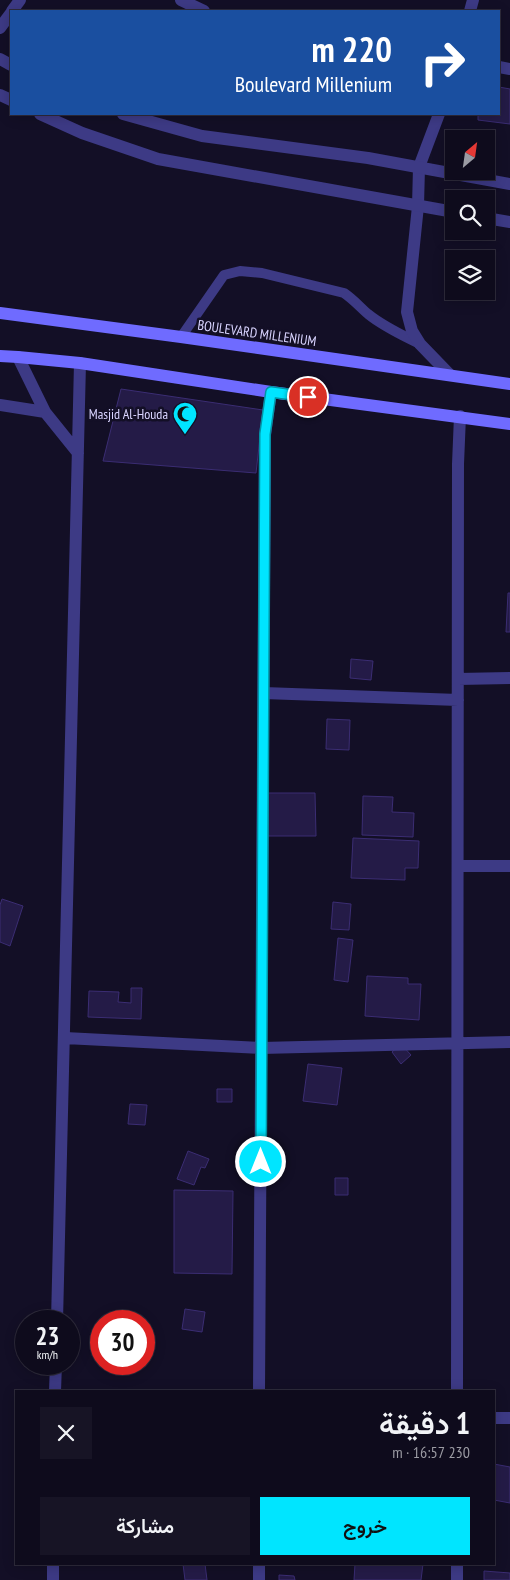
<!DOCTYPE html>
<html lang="ar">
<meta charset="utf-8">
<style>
:root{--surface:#0e0b1c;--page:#171425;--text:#f1f3f6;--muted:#9b9ba3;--line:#2e2b3b;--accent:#00e5ff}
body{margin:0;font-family:"PT Sans Narrow",Vazirmatn,sans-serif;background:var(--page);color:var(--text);direction:rtl;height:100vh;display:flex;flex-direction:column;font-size:19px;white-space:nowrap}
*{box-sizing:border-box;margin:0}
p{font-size:16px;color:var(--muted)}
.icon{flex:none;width:28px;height:28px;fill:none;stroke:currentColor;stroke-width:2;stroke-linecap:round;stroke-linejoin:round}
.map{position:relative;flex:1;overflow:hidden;direction:ltr}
.sheet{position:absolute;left:15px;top:1390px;width:480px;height:175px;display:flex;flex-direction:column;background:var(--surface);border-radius:0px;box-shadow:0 2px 12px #0003,0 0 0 1px var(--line);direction:rtl}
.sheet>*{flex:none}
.banner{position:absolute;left:10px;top:10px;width:490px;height:105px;border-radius:0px;box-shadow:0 2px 12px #0003,0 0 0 1px var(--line);direction:rtl;background:#1a4fa0;color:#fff;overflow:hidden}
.needle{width:32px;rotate:29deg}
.buttons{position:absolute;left:445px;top:130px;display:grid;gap:10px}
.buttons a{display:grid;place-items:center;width:50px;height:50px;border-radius:0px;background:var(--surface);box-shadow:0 2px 12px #0003,0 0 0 1px var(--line);font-size:25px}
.speed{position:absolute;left:15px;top:1310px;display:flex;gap:10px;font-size:25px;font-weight:700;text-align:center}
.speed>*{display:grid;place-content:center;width:65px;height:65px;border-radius:50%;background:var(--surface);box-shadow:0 2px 12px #0003,0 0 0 1px var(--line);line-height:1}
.speed small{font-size:12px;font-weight:400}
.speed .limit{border:8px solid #d22;background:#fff;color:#111}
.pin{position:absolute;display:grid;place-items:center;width:42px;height:42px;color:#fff;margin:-21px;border:2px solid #fff;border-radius:50%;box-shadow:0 1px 5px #0007}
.me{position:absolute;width:55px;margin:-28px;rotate:0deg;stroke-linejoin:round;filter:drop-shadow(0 0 4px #0008)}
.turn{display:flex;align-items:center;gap:18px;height:105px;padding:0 25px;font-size:22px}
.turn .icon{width:65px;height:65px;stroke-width:2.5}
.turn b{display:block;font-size:35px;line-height:42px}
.round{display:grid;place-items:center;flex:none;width:52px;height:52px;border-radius:0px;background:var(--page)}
.head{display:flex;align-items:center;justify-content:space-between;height:85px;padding:0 25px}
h1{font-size:30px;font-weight:600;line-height:38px}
.action{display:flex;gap:10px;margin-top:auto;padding:10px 25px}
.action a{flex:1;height:58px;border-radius:0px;background:var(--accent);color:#111;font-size:20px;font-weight:600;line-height:58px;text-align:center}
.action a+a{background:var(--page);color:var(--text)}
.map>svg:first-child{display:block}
.building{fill:#241b47;stroke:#3b2d73}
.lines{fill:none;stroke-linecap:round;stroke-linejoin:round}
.service{stroke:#3d3a85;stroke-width:10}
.minor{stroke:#3d3a85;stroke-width:12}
.tertiary{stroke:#3d3a85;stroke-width:12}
.secondary{stroke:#6f6bff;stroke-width:12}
.route-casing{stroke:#0095a6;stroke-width:12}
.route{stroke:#00e5ff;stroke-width:9}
.labels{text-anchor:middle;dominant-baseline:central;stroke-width:5;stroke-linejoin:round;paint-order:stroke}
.street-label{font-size:14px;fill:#d9d4ff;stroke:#130f26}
.poi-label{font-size:14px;fill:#d9d4ff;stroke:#130f26;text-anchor:end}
</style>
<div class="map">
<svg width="510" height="1580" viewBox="0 0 510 1580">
<rect width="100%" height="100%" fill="#130f26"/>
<path class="building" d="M 499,87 L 510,89 L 510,124 L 478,120 L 478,114 L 499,114 Z
M 121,389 L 263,410 L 256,473 L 103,461 Z
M 508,593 L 510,593 L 510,632 L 506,632 Z
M 351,659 L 373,661 L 371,680 L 350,678 Z
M 327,719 L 350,720 L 349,750 L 326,749 Z
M 264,793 L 315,793 L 316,836 L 265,836 Z
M 363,796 L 393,797 L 392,812 L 414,813 L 413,837 L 362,835 Z
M 353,838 L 419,841 L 418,868 L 405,868 L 405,880 L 351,878 Z
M 2,899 L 23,906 L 10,946 L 0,942 L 0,905 Z
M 333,902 L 351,904 L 349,930 L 331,929 Z
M 338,938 L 353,940 L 348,982 L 334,980 Z
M 367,976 L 408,978 L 408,984 L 421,984 L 419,1020 L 365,1016 Z
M 131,988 L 142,988 L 141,1019 L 88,1017 L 89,991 L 119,992 L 118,1002 L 131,1003 Z
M 401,1044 L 411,1055 L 401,1064 L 392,1052 Z
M 308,1064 L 342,1068 L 337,1105 L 303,1101 Z
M 217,1089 L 232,1089 L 232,1102 L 217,1102 Z
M 130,1104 L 147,1105 L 145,1125 L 128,1124 Z
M 188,1151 L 209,1159 L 205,1168 L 201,1167 L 194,1185 L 177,1179 Z
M 335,1178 L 348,1178 L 348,1195 L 335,1195 Z
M 174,1190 L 233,1191 L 232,1274 L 174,1273 Z
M 185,1309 L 205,1312 L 202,1332 L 182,1329 Z
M 494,1464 L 510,1467 L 510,1503 L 494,1500 Z
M 183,1564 L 205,1564 L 207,1580 L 185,1580 Z
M 355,1564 L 423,1564 L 421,1580 L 354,1580 Z
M 484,1571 L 510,1573 L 510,1580 L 484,1580 Z
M 279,1575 L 294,1576 L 295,1580 L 279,1580 Z"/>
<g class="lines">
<path class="service" d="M 181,337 L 224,275 L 240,271 L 262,273 L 344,293 C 353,299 360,307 368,314 C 384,327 402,335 420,344"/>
<path class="minor" d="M 181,0 L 204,11
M 12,11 L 20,0
M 470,11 L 473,0
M 0,28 L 11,13
M 499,67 L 510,69
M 439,114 L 419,167 L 418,206 L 407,312 L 412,331 L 420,344 L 450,375
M 18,357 L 45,412 L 78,453
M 0,405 L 45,412
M 458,679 L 510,678
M 264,693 L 458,700
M 458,866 L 510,866
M 65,1038 L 261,1048 L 510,1042
M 57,1321 L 80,363
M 55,1391 L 56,1364
M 259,1391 L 265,435 L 271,392
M 457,1391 L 458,464 L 460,416
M 494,1418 L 510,1418
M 53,1564 L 53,1580
M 259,1580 L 259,1564
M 457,1580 L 457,1564"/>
<path class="tertiary" d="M 0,59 L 11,65
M 0,95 L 11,100
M 40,114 L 82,133 L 158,159 L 454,212
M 123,114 L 202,136 L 368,158 L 510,184
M 486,218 L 510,222"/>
<path class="secondary" d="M 0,313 L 181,337 L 510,384
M 0,356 L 18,357 L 80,363 L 271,392 L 510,424"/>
</g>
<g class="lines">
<defs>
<path id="route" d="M 261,1162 L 265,434 L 271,392 L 308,397"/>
</defs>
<use href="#route" class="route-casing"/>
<use href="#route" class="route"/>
</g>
<defs>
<symbol id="mosque-pin" viewBox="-11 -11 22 30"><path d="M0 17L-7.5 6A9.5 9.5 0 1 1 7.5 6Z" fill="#00e5ff" stroke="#130f26"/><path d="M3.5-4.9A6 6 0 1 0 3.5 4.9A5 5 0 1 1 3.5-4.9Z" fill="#111"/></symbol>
</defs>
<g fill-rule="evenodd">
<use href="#mosque-pin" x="171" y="400" width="28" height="38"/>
</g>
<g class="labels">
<g class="street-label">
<text transform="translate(257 333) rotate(8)">BOULEVARD MILLENIUM</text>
</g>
<g class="poi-label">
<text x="168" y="414">Masjid Al-Houda</text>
</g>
</g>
</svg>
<div class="buttons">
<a><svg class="needle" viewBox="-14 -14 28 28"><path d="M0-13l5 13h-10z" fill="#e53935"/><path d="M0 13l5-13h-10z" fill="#9b9ba3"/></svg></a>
<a><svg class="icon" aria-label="search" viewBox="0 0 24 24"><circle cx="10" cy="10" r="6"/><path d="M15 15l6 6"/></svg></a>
<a><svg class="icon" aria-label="layers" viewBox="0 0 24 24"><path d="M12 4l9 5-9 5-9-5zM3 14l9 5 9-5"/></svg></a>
</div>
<div class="speed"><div>23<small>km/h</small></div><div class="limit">30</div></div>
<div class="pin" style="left:308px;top:397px;background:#d93025"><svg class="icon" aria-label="arrive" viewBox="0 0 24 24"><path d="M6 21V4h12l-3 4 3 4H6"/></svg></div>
<svg class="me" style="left:261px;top:1162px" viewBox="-20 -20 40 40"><circle r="17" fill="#00e5ff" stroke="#fff" stroke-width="3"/><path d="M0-11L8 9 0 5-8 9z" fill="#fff"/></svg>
<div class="banner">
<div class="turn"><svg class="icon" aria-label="right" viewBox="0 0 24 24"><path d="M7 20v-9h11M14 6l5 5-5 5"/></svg><div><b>220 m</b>Boulevard Millenium</div></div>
</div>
<section class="sheet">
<div class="head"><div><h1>1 دقيقة</h1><p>230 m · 16:57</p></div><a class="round"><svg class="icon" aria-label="close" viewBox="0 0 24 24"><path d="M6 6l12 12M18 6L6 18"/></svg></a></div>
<div class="action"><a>خروج</a><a>مشاركة</a></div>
</section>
</div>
